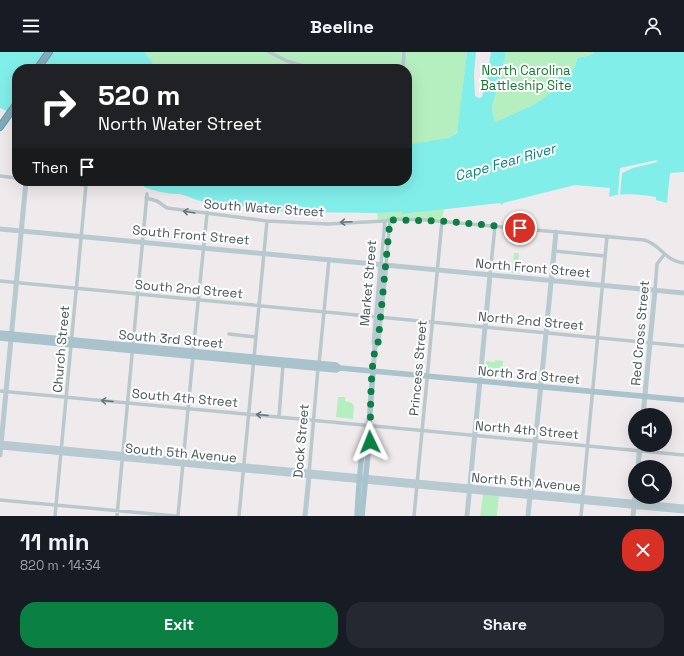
<!DOCTYPE html>
<meta charset="utf-8">
<style>
:root{--surface:#171b24;--page:#242831;--text:#f1f3f6;--muted:#9ea1a6;--accent:#0b8043}
body{margin:0;font-family:"Space Grotesk",sans-serif;background:var(--page);color:var(--text);height:100vh;display:flex;flex-direction:column;font-size:15px;white-space:nowrap}
*{box-sizing:border-box;margin:0}
p{font-size:13px;color:var(--muted)}
.icon{flex:none;width:22px;height:22px;fill:none;stroke:currentColor;stroke-width:2;stroke-linecap:round;stroke-linejoin:round}
.map{position:relative;height:464px;overflow:hidden}
.sheet{display:flex;flex-direction:column;background:var(--surface);flex:1}
.sheet>*{flex:none}
.top-card{position:absolute;left:12px;top:12px;width:400px;height:122px;border-radius:16px;box-shadow:0 4px 16px #0002;background:#202124;color:#fff;overflow:hidden}
.controls{position:absolute;left:628px;top:356px;display:grid;gap:8px}
.controls a{display:grid;place-items:center;width:44px;height:44px;border-radius:50%;background:var(--surface);box-shadow:0 4px 16px #0002;font-size:20px}
.pin{position:absolute;display:grid;place-items:center;width:34px;height:34px;color:#fff;margin:-17px;border:2px solid #fff;border-radius:50%;box-shadow:0 1px 4px #0007}
.me{position:absolute;width:44px;margin:-22px;rotate:358deg;stroke-linejoin:round;filter:drop-shadow(0 0 3px #0008)}
.turn{display:flex;align-items:center;gap:14px;height:84px;padding:0 20px;font-size:18px}
.turn .icon{width:52px;height:52px;stroke-width:2.5}
.turn b{display:block;font-size:28px;line-height:34px}
.then{display:flex;align-items:center;height:38px;padding:0 20px;background:#0003;gap:8px;font-size:15px}
.round{display:grid;place-items:center;flex:none;width:42px;height:42px;border-radius:16px;background:var(--page)}
.headline{display:flex;align-items:center;justify-content:space-between;height:68px;padding:0 20px}
h1{font-size:24px;font-weight:700;line-height:30px}
.cta{display:flex;gap:8px;margin-top:auto;padding:8px 20px}
.cta a{flex:1;height:46px;border-radius:16px;background:var(--accent);color:#fff;font-size:16px;font-weight:700;line-height:46px;text-align:center}
.cta a+a{background:var(--page);color:var(--text)}
header{display:flex;justify-content:space-between;align-items:center;height:52px;padding:0 20px;background:var(--surface);font-size:18px;font-weight:700}
.map>svg:first-child{display:block}
.green{fill:#b6efbf}
.water{fill:#82eeea}
.pier{fill:#efebec}
.lines{fill:none;stroke-linecap:round;stroke-linejoin:round}
.highway-casing{stroke:#6c98a9;stroke-width:8}
.street{stroke:#b9c8cc;stroke-width:3.5}
.secondary{stroke:#b8cad1;stroke-width:5}
.primary{stroke:#a9c3cc;stroke-width:5.5}
.highway{stroke:#81adbd;stroke-width:6}
.oneway{stroke:#66777c}
.route{stroke:#0b8043;stroke-width:7;stroke-dasharray:0 12.6}
.labels{text-anchor:middle;dominant-baseline:central;stroke-width:4;stroke-linejoin:round;paint-order:stroke}
.park-label{font-size:13px;fill:#137c2e;stroke:#fff}
.street-label{font-size:13px;fill:#435459;stroke:#fff}
.water-label{font-size:14px;font-style:italic;fill:#0a837e;stroke:#fff}
</style>
<header><svg class="icon" aria-label="menu" viewBox="0 0 24 24"><path d="M4 6h16M4 12h16M4 18h16"/></svg>Beeline<svg class="icon" aria-label="person" viewBox="0 0 24 24"><circle cx="12" cy="8" r="4"/><path d="M4 21q1-7 8-7t8 7"/></svg></header>
<div class="map">
<svg width="684" height="464" viewBox="0 0 684 464">
<rect width="100%" height="100%" fill="#efebec"/>
<path class="green" d="M 145,0 L 467,0 L 458,78 C 453,89 419,94 407,93 L 407,17 L 157,17 Z
M 505,0 L 595,0 L 591,3 L 577,6 L 575,15 L 568,22 L 566,21 L 555,32 L 554,38 L 535,52 L 497,70 L 494,70 L 492,55 L 505,6 Z
M 444,157 L 442,167 L 392,166 L 384,168 L 378,167 L 377,161 L 402,160 L 402,162 Z
M 514,201 L 519,201 L 517,221 L 512,221 Z
M 495,308 L 503,309 L 502,318 L 499,318 L 500,324 L 485,323 L 486,309 L 495,310 Z
M 338,345 L 345,345 L 345,349 L 352,351 L 354,354 L 353,367 L 336,365 Z
M 483,442 L 499,443 L 497,464 L 480,464 Z"/>
<path class="water" d="M 0,0 L 145,0 L 157,17 L 17,17 L 17,64 L 0,56 Z
M 467,0 L 476,0 L 474,22 L 475,44 L 479,46 L 482,45 L 487,25 L 491,0 L 505,0 L 505,6 L 492,55 L 494,69 L 496,70 L 535,52 L 554,38 L 556,28 L 565,21 L 568,22 L 575,15 L 577,6 L 591,3 L 595,0 L 684,0 L 684,120 L 670,121 L 667,151 L 656,148 L 656,145 C 643,143 621,140 609,145 L 610,136 L 575,133 L 503,151 L 502,153 L 500,151 L 402,162 L 402,160 L 377,161 L 300,160 L 285,162 L 285,160 L 211,150 C 201,152 189,143 178,142 C 166,142 155,139 144,135 L 142,129 L 407,129 L 407,93 L 448,86 L 457,81 Z"/>
<path class="pier" d="M 657,108 L 657,110 L 633,116 L 622,121 L 620,144 L 618,143 L 620,116 Z"/>
<g class="lines">
<defs>
<path id="highway" d="M 37,17 L 49,0
M 0,75 L 17,51"/>
</defs>
<use href="#highway" class="highway-casing"/>
<path class="street" d="M 269,0 L 287,9 L 314,17
M 403,17 L 404,0
M 0,124 L 17,126
M 47,129 L 86,133 L 55,464
M 146,146 L 157,149 L 167,156 L 267,169 L 328,172 L 385,169 L 393,167 L 427,168 L 644,188 C 661,192 664,209 684,211
M 554,199 L 605,204
M 381,212 L 385,169
M 386,213 L 390,167
M 490,223 L 495,174
M 0,229 L 684,294
M 655,238 L 657,212 L 664,203
M 229,282 L 256,285
M 193,300 L 208,152
M 319,312 L 329,207
M 0,339 L 684,403
M 279,365 L 283,313
M 309,421 L 318,316
M 0,448 L 176,464
M 117,464 L 147,142
M 178,464 L 193,304
M 239,464 L 267,169
M 414,464 L 442,169
M 581,464 L 607,184"/>
<path class="secondary" d="M 0,177 L 684,241
M 375,295 L 374,291 L 381,212
M 373,319 L 375,295 L 378,291 L 386,213
M 643,363 L 655,238
M 0,391 L 684,455
M 0,395 L 684,459
M 0,403 L 26,129
M 638,415 L 640,393
M 305,464 L 309,424
M 467,464 L 490,223
M 528,464 L 556,180
M 633,464 L 635,445"/>
<path class="primary" d="M 0,281 L 336,313 L 340,316 L 684,348
M 0,286 L 336,318 L 340,316
M 357,464 C 358,447 361,383 369,373
M 362,464 L 369,391 L 369,373 L 373,319"/>
<use href="#highway" class="highway"/>
</g>
<defs><path id="oneway-shaft" d="M-6 0H5M1.5-3L5.5 0L1.5 3" fill="none" stroke-width="1.6" stroke-linecap="round" stroke-linejoin="round"/></defs>
<g class="oneway">
<use href="#oneway-shaft" transform="translate(189 160) rotate(-171)"/>
<use href="#oneway-shaft" transform="translate(346 170) rotate(177)"/>
<use href="#oneway-shaft" transform="translate(107 349) rotate(-175)"/>
<use href="#oneway-shaft" transform="translate(262 363) rotate(-175)"/>
</g>
<g class="lines">
<path class="route" d="M 370,390 C 371,372 369,304 378,291 L 390,168 L 442,169 L 520,176"/>
</g>
<g class="labels">
<g class="park-label">
<text x="526" y="18">North Carolina<tspan x="526" dy="15">Battleship Site</tspan></text>
</g>
<g class="street-label">
<text transform="translate(264 156) rotate(4)">South Water Street</text>
<text transform="translate(191 183) rotate(5)">South Front Street</text>
<text transform="translate(533 216) rotate(5)">North Front Street</text>
<text transform="translate(368 231) rotate(-85)">Market Street</text>
<text transform="translate(189 237) rotate(5)">South 2nd Street</text>
<text transform="translate(531 269) rotate(5)">North 2nd Street</text>
<text transform="translate(640 281) rotate(-85)">Red Cross Street</text>
<text transform="translate(171 287) rotate(5)">South 3rd Street</text>
<text transform="translate(61 297) rotate(-85)">Church Street</text>
<text transform="translate(418 316) rotate(-85)">Princess Street</text>
<text transform="translate(529 323) rotate(5)">North 3rd Street</text>
<text transform="translate(185 346) rotate(5)">South 4th Street</text>
<text transform="translate(527 378) rotate(5)">North 4th Street</text>
<text transform="translate(301 389) rotate(-85)">Dock Street</text>
<text transform="translate(181 401) rotate(5)">South 5th Avenue</text>
<text transform="translate(526 430) rotate(5)">North 5th Avenue</text>
</g>
<g class="water-label">
<text transform="translate(505 110) rotate(-16)">Cape Fear River</text>
</g>
</g>
</svg>
<div class="controls">
<a><svg class="icon" aria-label="sound" viewBox="0 0 24 24"><path d="M4 9h4l5-4v14l-5-4H4zM17 9q2 3 0 6"/></svg></a>
<a><svg class="icon" aria-label="search" viewBox="0 0 24 24"><circle cx="10" cy="10" r="6"/><path d="M15 15l6 6"/></svg></a>
</div>
<div class="pin" style="left:520px;top:176px;background:#d93025"><svg class="icon" aria-label="arrive" viewBox="0 0 24 24"><path d="M6 21V4h12l-3 4 3 4H6"/></svg></div>
<svg class="me" style="left:370px;top:390px" viewBox="-20 -20 40 40"><path d="M0-17L14 15 0 8-14 15z" fill="#0b8043" stroke="#fff" stroke-width="4"/></svg>
<div class="top-card">
<div class="turn"><svg class="icon" aria-label="right" viewBox="0 0 24 24"><path d="M7 20v-9h11M14 6l5 5-5 5"/></svg><div><b>520 m</b>North Water Street</div></div>
<div class="then">Then<svg class="icon" aria-label="arrive" viewBox="0 0 24 24"><path d="M6 21V4h12l-3 4 3 4H6"/></svg></div>
</div>
</div>
<section class="sheet">
<div class="headline"><div><h1>11 min</h1><p>820 m · 14:34</p></div><a class="round" style="background:#d93025;color:#fff"><svg class="icon" aria-label="close" viewBox="0 0 24 24"><path d="M6 6l12 12M18 6L6 18"/></svg></a></div>
<div class="cta"><a>Exit</a><a>Share</a></div>
</section>
